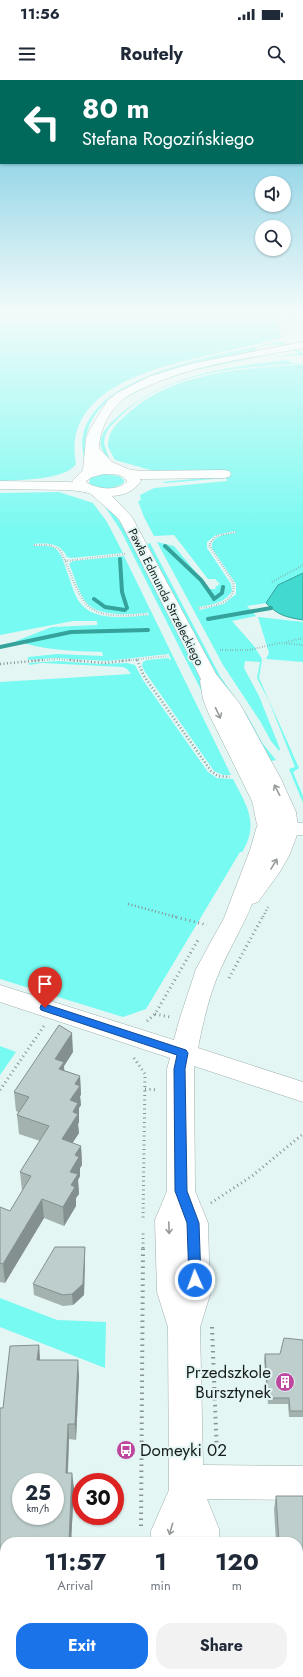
<!DOCTYPE html>
<meta charset="utf-8">
<style>
:root{--surface:#fff;--page:#f2f2f3;--text:#1f2937;--muted:#747a83;--accent:#1a73e8}
body{margin:0;font-family:Jost,sans-serif;background:var(--page);color:var(--text);height:100vh;display:flex;flex-direction:column;font-size:15px;white-space:nowrap}
*{box-sizing:border-box;margin:0}
p{font-size:13px;color:var(--muted)}
.icon{flex:none;width:22px;height:22px;fill:none;stroke:currentColor;stroke-width:2;stroke-linecap:round;stroke-linejoin:round}
.map{position:relative;flex:1;overflow:hidden}
.panel{position:absolute;left:0px;top:1457px;width:303px;height:140px;display:flex;flex-direction:column;background:var(--surface);border-radius:16px 16px 0 0;box-shadow:0 1px 3px #0004}
.panel>*{flex:none}
.top-card{position:absolute;left:0px;top:0px;width:303px;height:84px;box-shadow:0 1px 3px #0004;background:#00695c;color:#fff;overflow:hidden}
.tools{position:absolute;left:255px;top:96px;display:grid;gap:8px}
.tools a{display:grid;place-items:center;width:36px;height:36px;border-radius:50%;background:var(--surface);box-shadow:0 1px 3px #0004;font-size:20px}
.speed{position:absolute;left:12px;top:1393px;display:flex;gap:8px;font-size:20px;font-weight:700;text-align:center}
.speed>*{display:grid;place-content:center;width:52px;height:52px;border-radius:50%;background:var(--surface);box-shadow:0 1px 3px #0004;line-height:1}
.speed small{font-size:10px;font-weight:400}
.speed .limit{border:6px solid #d22;background:#fff;color:#111}
.pin{position:absolute;display:grid;place-items:center;width:34px;height:34px;color:#fff;margin:-41px -17px;border-radius:50% 50% 50% 0;rotate:-45deg;box-shadow:0 0 4px #0007}
.pin .icon{rotate:45deg}
.me{position:absolute;width:44px;margin:-22px;rotate:358deg;stroke-linejoin:round;filter:drop-shadow(0 0 3px #0008)}
.turn{display:flex;align-items:center;gap:14px;height:84px;padding:0 16px;font-size:18px}
.turn .icon{width:52px;height:52px;stroke-width:2.5}
.turn b{display:block;font-size:28px;line-height:34px}
.eta{display:flex;justify-content:space-evenly;align-items:center;height:68px;text-align:center}
.eta b{font-size:24px;font-weight:700;line-height:28px}
.primary-button{display:flex;gap:8px;margin-top:auto;padding:8px 16px}
.primary-button a{flex:1;height:46px;border-radius:16px;background:var(--accent);color:#fff;font-size:16px;font-weight:700;line-height:46px;text-align:center}
.primary-button a+a{background:var(--page);color:var(--text)}
.status{display:flex;justify-content:space-between;align-items:center;height:28px;padding:0 20px;background:var(--surface);direction:ltr}
.status svg{height:11px;fill:currentColor}
header{display:flex;justify-content:space-between;align-items:center;height:52px;padding:0 16px;background:var(--surface);font-size:18px;font-weight:700}
.map>svg:first-child{display:block}
.green{fill:#76faf1;fill-rule:evenodd}
.water{fill:#42dad0;stroke:#35a29b}
.lines{fill:none;stroke-linecap:round;stroke-linejoin:round}
.stream{stroke:#35a29b;stroke-width:4}
.minor-casing{stroke:#9eafad;stroke-width:1}
.major-casing{stroke:#9eafad;stroke-width:1}
.path-far4{stroke:#879493;stroke-width:1.5;stroke-dasharray:0.5 1.5;stroke-linecap:butt}
.path-far3{stroke:#879493;stroke-width:2;stroke-dasharray:0.5 2;stroke-linecap:butt}
.path-far2{stroke:#879493;stroke-width:2.5;stroke-dasharray:1 2.5;stroke-linecap:butt}
.path-far1{stroke:#879493;stroke-width:3;stroke-dasharray:1 3.5;stroke-linecap:butt}
.path{stroke:#879493;stroke-width:4;stroke-dasharray:1.5 4.5;stroke-linecap:butt}
.minor{fill:#fff;fill-rule:evenodd}
.major{fill:#fff;fill-rule:evenodd}
.wall{fill:#a3b1af}
.shaded-wall{fill:#84908f}
.building{fill:#bdcecc;stroke:#84908f;fill-rule:evenodd}
.oneway{stroke:#979a9a}
.route{fill:#1a73e8;stroke:#114b97}
.labels{text-anchor:middle;dominant-baseline:central;stroke-width:4;stroke-linejoin:round;paint-order:stroke}
.far-street-label{font-size:12px;fill:#181f1e;stroke:#e4f6f4}
.near-poi-label{font-size:17px;fill:#181f1e;stroke:#e4f6f4;text-anchor:end}
</style>
<div class="status"><b>11:56</b><svg viewBox="0 0 49 12"><path d="M0 12V9h3v3zM5 12V6h3v6zM10 12V3h3v9zM15 12V0h3v12zM26 1h20v11H26zM47 4h2v5h-2z"/></svg></div>
<header><svg class="icon" aria-label="menu" viewBox="0 0 24 24"><path d="M4 6h16M4 12h16M4 18h16"/></svg>Routely<svg class="icon" aria-label="search" viewBox="0 0 24 24"><circle cx="10" cy="10" r="6"/><path d="M15 15l6 6"/></svg></header>
<div class="map">
<svg width="303" height="1597" viewBox="0 0 303 1597">
<rect width="100%" height="100%" fill="#e4f6f4"/>
<path class="green" d="M 0,232 L 283,232 L 278,242 L 281,257 L 280,258 C 255,265 230,270 205,276 C 151,289 62,310 76,384 C 66,400 18,400 0,401 Z
M 276,262 L 282,262 L 303,273 L 303,275 L 278,277 L 298,273 L 293,270 L 191,291 L 155,303 L 117,322 C 155,292 208,285 255,276 C 266,274 279,272 290,269 C 278,263 267,264 254,268 L 260,271 C 205,282 69,298 87,381 L 84,380 C 83,372 81,364 83,355 C 97,292 222,275 276,262 Z
M 288,280 L 292,283 L 303,283 C 241,288 170,290 122,335 C 116,341 108,347 105,356 C 102,367 108,371 109,379 C 95,364 100,353 114,340 C 162,295 225,287 288,280 Z
M 303,284 L 303,493 L 278,505 L 266,523 L 247,526 L 256,536 L 232,541 L 254,566 L 262,579 L 259,598 L 299,688 L 293,692 L 303,716 L 303,723 L 289,689 L 295,687 L 269,621 L 257,598 L 260,582 L 245,581 L 244,588 L 259,616 L 280,669 L 279,671 L 271,661 L 260,641 L 223,585 L 157,462 L 174,466 L 210,509 L 216,509 L 215,507 L 220,504 L 215,499 L 208,499 L 174,455 L 154,456 L 144,437 L 138,421 L 141,420 L 140,415 L 154,408 L 227,401 L 226,398 L 166,403 L 162,402 L 225,396 L 222,390 L 154,391 L 115,380 L 108,367 C 108,352 115,345 125,336 C 172,291 242,289 303,284 ZM 235,451 L 236,453 C 227,454 215,455 212,464 L 212,468 L 236,504 L 236,514 L 224,524 L 200,530 L 200,531 L 197,525 L 198,527 C 211,525 225,523 232,511 L 231,504 L 207,468 L 207,462 L 216,455 Z
M 104,394 L 119,396 L 124,400 L 124,402 C 116,410 98,410 89,403 L 90,398 Z
M 59,412 L 93,423 L 107,442 L 123,473 L 71,478 L 67,477 C 61,463 47,463 34,464 L 33,466 C 41,466 51,464 57,470 C 62,475 65,486 67,492 C 71,502 74,516 81,524 C 96,542 128,537 149,535 L 150,537 L 147,531 L 147,533 C 130,534 97,538 85,521 C 78,511 74,495 69,484 L 73,481 L 124,476 L 231,695 L 223,695 L 214,691 L 145,592 L 142,586 L 143,582 L 147,580 L 169,578 L 169,580 L 171,579 L 168,573 L 168,574 L 107,581 L 55,578 L 28,580 L 28,577 L 57,574 L 103,576 L 102,572 C 72,571 44,570 16,561 L 52,547 L 97,545 L 97,541 L 73,541 L 0,555 L 0,413 Z
M 104,425 L 108,425 L 122,445 L 199,596 L 212,632 L 121,451 Z
M 150,463 L 220,596 L 247,635 L 263,664 L 276,680 L 271,681 L 265,678 L 215,593 L 147,464 Z
M 258,537 L 303,542 L 303,582 L 266,579 L 269,573 Z
M 58,581 L 99,584 L 127,583 L 135,585 L 143,600 L 208,692 L 217,698 L 233,699 C 246,725 260,743 242,772 L 240,772 L 146,929 L 123,937 L 0,899 L 0,602 L 131,594 L 127,589 L 123,587 L 42,583 L 29,585 L 29,583 Z
M 0,966 L 16,972 L 0,995 Z
M 0,1218 L 57,1240 L 106,1242 L 105,1288 L 0,1247 Z"/>
<path class="water" d="M 303,493 L 303,540 C 286,537 279,536 266,523 L 278,505 Z"/>
<g class="lines">
<path class="stream" d="M 165,466 L 201,500 L 213,517
M 120,479 L 122,512 L 127,528
M 94,519 L 105,527 L 125,530
M 214,519 L 222,513 L 223,507
M 208,539 L 271,528
M 0,567 L 71,552 L 148,550"/>
<defs>
<path id="minor" d="M 126,389 L 141,391 L 224,390 L 229,391 L 231,394 L 229,397 L 224,398 L 141,399 L 121,396 L 119,393 L 121,390 Z
M 0,401 L 69,402 L 90,405 L 92,408 L 90,411 L 85,412 L 69,410 L 0,409 Z
M 267,740 L 303,743 L 303,755 L 297,755 L 289,776 L 279,793 L 258,822 L 252,824 C 243,846 231,866 221,888 C 210,912 203,942 198,968 L 303,1002 L 303,1022 L 194,986 L 195,1111 L 208,1143 L 210,1215 L 200,1247 L 203,1385 L 303,1386 L 303,1420 L 207,1419 L 219,1449 L 219,1462 L 151,1462 L 151,1451 L 169,1410 L 168,1247 L 157,1212 L 155,1140 L 167,1111 L 167,989 L 170,978 L 0,922 L 0,905 L 174,960 L 179,941 L 196,889 L 224,838 L 250,770 L 257,746 L 260,742 Z
M 148,1592 L 186,1592 L 186,1597 L 148,1597 Z
M 188,1592 L 226,1592 L 227,1597 L 189,1597 Z"/>
<path id="major" d="M 303,262 L 303,268 C 250,278 196,284 146,307 C 137,311 127,315 120,322 C 108,333 99,352 99,368 L 112,382 L 135,392 L 141,401 C 133,412 125,415 112,416 L 132,437 L 216,594 L 240,624 L 281,699 L 296,732 L 298,747 L 295,751 L 288,753 L 281,751 L 277,746 L 274,750 L 267,752 L 260,750 C 255,743 255,730 252,721 L 208,632 L 203,619 L 200,601 L 201,599 L 119,439 L 91,414 L 76,409 L 72,401 L 83,390 L 86,358 L 90,349 L 108,320 L 117,313 L 148,297 L 190,284 ZM 104,394 C 112,394 122,393 127,401 C 118,412 98,409 87,403 L 86,401 L 92,397 Z"/>
</defs>
<use href="#minor" class="minor-casing"/>
<use href="#major" class="major-casing"/>
<path class="path-far4" d="M 286,255 L 286,251 L 294,232
M 283,257 L 283,250 L 291,234 L 290,232
M 297,287 L 303,289"/>
<path class="path-far3" d="M 34,465 L 50,465 L 60,470 C 86,524 77,541 148,534
M 65,481 L 126,474
M 272,502 L 303,485
M 199,528 C 215,526 237,523 233,502 L 209,465 L 216,456 L 236,452
M 286,562 L 303,558
M 220,570 L 249,570 L 279,563 L 303,565
M 136,579 L 137,581
M 32,581 L 56,579 L 82,581
M 121,581 L 168,576"/>
<path class="path-far2" d="M 70,580 L 104,583 L 130,580
M 137,580 L 144,596 L 211,691 L 218,696 L 230,697
M 0,584 L 43,580
M 128,824 L 176,837
M 263,837 L 268,827"/>
<path class="path-far1" d="M 172,836 L 207,845
M 229,898 L 263,836
M 155,934 L 170,937
M 147,941 L 155,934 L 198,860
M 134,978 L 145,994 L 143,1140
M 145,1009 L 157,1010
M 0,1010 L 44,946
M 211,1123 L 252,1096 L 303,1054
M 143,1168 L 143,1151"/>
<path class="path" d="M 212,1247 L 217,1376
M 141,1446 L 143,1167
M 111,1592 L 111,1597"/>
<use href="#minor" class="minor"/>
<use href="#major" class="major"/>
</g>
<path class="wall" d="M 73,972 L 64,986 L 64,990 L 80,996 L 81,1015 L 80,1016 L 81,1025 L 79,1028 L 79,1042 L 78,1044 L 79,1053 L 72,1063 L 81,1066 L 82,1085 L 80,1088 L 80,1096 L 78,1100 L 79,1114 L 76,1118 L 76,1126 L 64,1146 L 44,1138 L 5,1203 L 0,1202 L 0,1127 L 10,1131 L 22,1111 L 20,1092 L 40,1061 L 19,1054 L 17,1035 L 18,1032 L 16,1031 L 14,1012 Z
M 85,1179 L 84,1215 L 73,1225 L 63,1226 L 34,1215 L 33,1204 Z
M 303,1260 L 303,1337 L 289,1337 L 288,1324 L 268,1324 L 264,1280 L 265,1274 L 280,1274 Z
M 39,1265 L 40,1280 L 79,1295 L 76,1360 L 69,1359 L 68,1393 L 74,1408 L 71,1462 L 5,1462 L 5,1530 L 0,1530 L 0,1328 L 3,1328 Z
M 276,1416 L 303,1416 L 303,1597 L 285,1597 L 285,1592 L 298,1592 L 298,1462 L 276,1462 L 274,1429 Z"/>
<path class="shaded-wall" d="M 72,953 L 73,972 L 64,986 L 65,1001 L 55,979 Z
M 80,996 L 81,1015 L 80,1016 L 81,1025 L 79,1028 L 79,1042 L 78,1044 L 79,1053 L 63,1078 L 62,1059 L 75,1004 Z
M 81,1066 L 82,1085 L 80,1088 L 80,1096 L 78,1100 L 79,1114 L 76,1118 L 76,1126 L 64,1146 L 63,1127 L 70,1092 L 75,1075 Z
M 42,1119 L 44,1138 L 5,1203 L 3,1184 Z
M 85,1167 L 85,1179 L 84,1215 L 73,1225 L 72,1214 Z
M 39,1265 L 40,1281 L 37,1280 Z
M 78,1280 L 79,1295 L 76,1360 L 75,1344 Z
M 68,1344 L 69,1359 L 67,1408 L 66,1393 Z
M 72,1393 L 74,1408 L 71,1462 L 69,1462 Z"/>
<path class="building" d="M 59,945 L 72,953 L 55,979 L 64,982 L 59,989 L 80,996 L 75,1004 L 80,1006 L 70,1020 L 78,1023 L 73,1032 L 78,1034 L 62,1059 L 81,1066 L 75,1075 L 79,1077 L 70,1092 L 78,1094 L 71,1105 L 75,1107 L 63,1127 L 42,1119 L 3,1184 L 0,1183 L 0,1127 L 10,1131 L 31,1096 L 20,1092 L 49,1046 L 17,1035 L 29,1017 L 14,1012 Z
M 55,1167 L 85,1167 L 83,1204 L 72,1214 L 63,1215 L 33,1204 Z
M 284,1258 L 303,1260 L 303,1331 L 290,1331 L 289,1318 L 268,1318 L 265,1274 L 280,1274 Z
M 39,1265 L 37,1280 L 78,1280 L 75,1344 L 68,1344 L 66,1393 L 72,1393 L 69,1462 L 5,1462 L 5,1516 L 0,1516 L 0,1328 L 3,1328 L 10,1266 ZM 21,1402 L 55,1402 L 55,1436 L 21,1436 Z
M 276,1416 L 303,1416 L 303,1597 L 288,1597 L 288,1592 L 298,1592 L 298,1462 L 279,1462 Z"/>
<defs><path id="oneway-shaft" d="M-6 0H5M1.5-3L5.5 0L1.5 3" fill="none" stroke-width="1.6" stroke-linecap="round" stroke-linejoin="round"/></defs>
<g class="oneway">
<use href="#oneway-shaft" transform="translate(218 633) rotate(65)"/>
<use href="#oneway-shaft" transform="translate(277 710) rotate(-117)"/>
<use href="#oneway-shaft" transform="translate(274 784) rotate(-59)"/>
<use href="#oneway-shaft" transform="translate(169 1148) rotate(88)"/>
<use href="#oneway-shaft" transform="translate(171 1449) rotate(106)"/>
</g>
<linearGradient id="sky" x2="0" y2="1"><stop stop-color="#65c3de"/><stop offset="0.51" stop-color="#f3fbfa"/><stop offset="1" stop-color="#f3fbfa" stop-opacity="0"/></linearGradient>
<rect width="303" height="455" fill="url(#sky)"/>
<path class="route" d="M 45,924 L 186,970 L 188,973 L 185,989 L 187,1111 L 199,1143 L 201,1200 L 199,1204 L 195,1206 L 190,1204 L 189,1200 L 187,1143 L 175,1111 L 174,989 L 177,975 L 41,930 L 40,928 L 41,925 Z"/>
<defs>
<symbol id="building-disc" viewBox="-11 -11 22 22"><circle r="9.5" fill="#bd479f" stroke="#e4f6f4"/><path d="M-4-6H4V6H1V3H-1V6H-4ZM-2.5-4.3h1.7v1.8h-1.7ZM.8-4.3h1.7v1.8H.8ZM-2.5-1h1.7V.8h-1.7ZM.8-1h1.7V.8H.8Z" fill="#fff"/></symbol>
<symbol id="bus-disc" viewBox="-11 -11 22 22"><circle r="9.5" fill="#bd479f" stroke="#e4f6f4"/><path d="M-5-6H5V4H4V6H2V4H-2V6H-4V4H-5ZM-3.5-4V0h7V-4ZM-3.5 1.2v1.5H-2V1.2ZM2 1.2v1.5H3.5V1.2Z" fill="#fff"/></symbol>
</defs>
<g fill-rule="evenodd">
<use href="#building-disc" x="274" y="1291" width="22" height="22"/>
<use href="#bus-disc" x="115" y="1359" width="22" height="22"/>
</g>
<g class="labels">
<g class="far-street-label">
<text transform="translate(166 517) rotate(63)">Pawła Edmunda Strzeleckiego</text>
</g>
<g class="near-poi-label">
<text x="271" y="1292">Przedszkole<tspan x="271" dy="20">Bursztynek</tspan></text>
<text x="140" y="1370" text-anchor="start">Domeyki 02</text>
</g>
</g>
</svg>
<div class="tools">
<a><svg class="icon" aria-label="sound" viewBox="0 0 24 24"><path d="M4 9h4l5-4v14l-5-4H4zM17 9q2 3 0 6"/></svg></a>
<a><svg class="icon" aria-label="search" viewBox="0 0 24 24"><circle cx="10" cy="10" r="6"/><path d="M15 15l6 6"/></svg></a>
</div>
<div class="speed"><div>25<small>km/h</small></div><div class="limit">30</div></div>
<div class="pin" style="left:45px;top:928px;background:#d93025"><svg class="icon" aria-label="arrive" viewBox="0 0 24 24"><path d="M6 21V4h12l-3 4 3 4H6"/></svg></div>
<svg class="me" style="left:195px;top:1200px" viewBox="-20 -20 40 40"><circle r="17" fill="#1a73e8" stroke="#fff" stroke-width="3"/><path d="M0-11L8 9 0 5-8 9z" fill="#fff"/></svg>
<div class="top-card">
<div class="turn"><svg class="icon" aria-label="left" viewBox="0 0 24 24"><path d="M17 20v-9H6M10 6l-5 5 5 5"/></svg><div><b>80 m</b>Stefana Rogozińskiego</div></div>
</div>
<section class="panel">
<div class="eta">
<div><b>11:57</b><p>Arrival</p></div>
<div><b>1</b><p>min</p></div>
<div><b>120</b><p>m</p></div>
</div>
<div class="primary-button"><a>Exit</a><a>Share</a></div>
</section>
</div>
